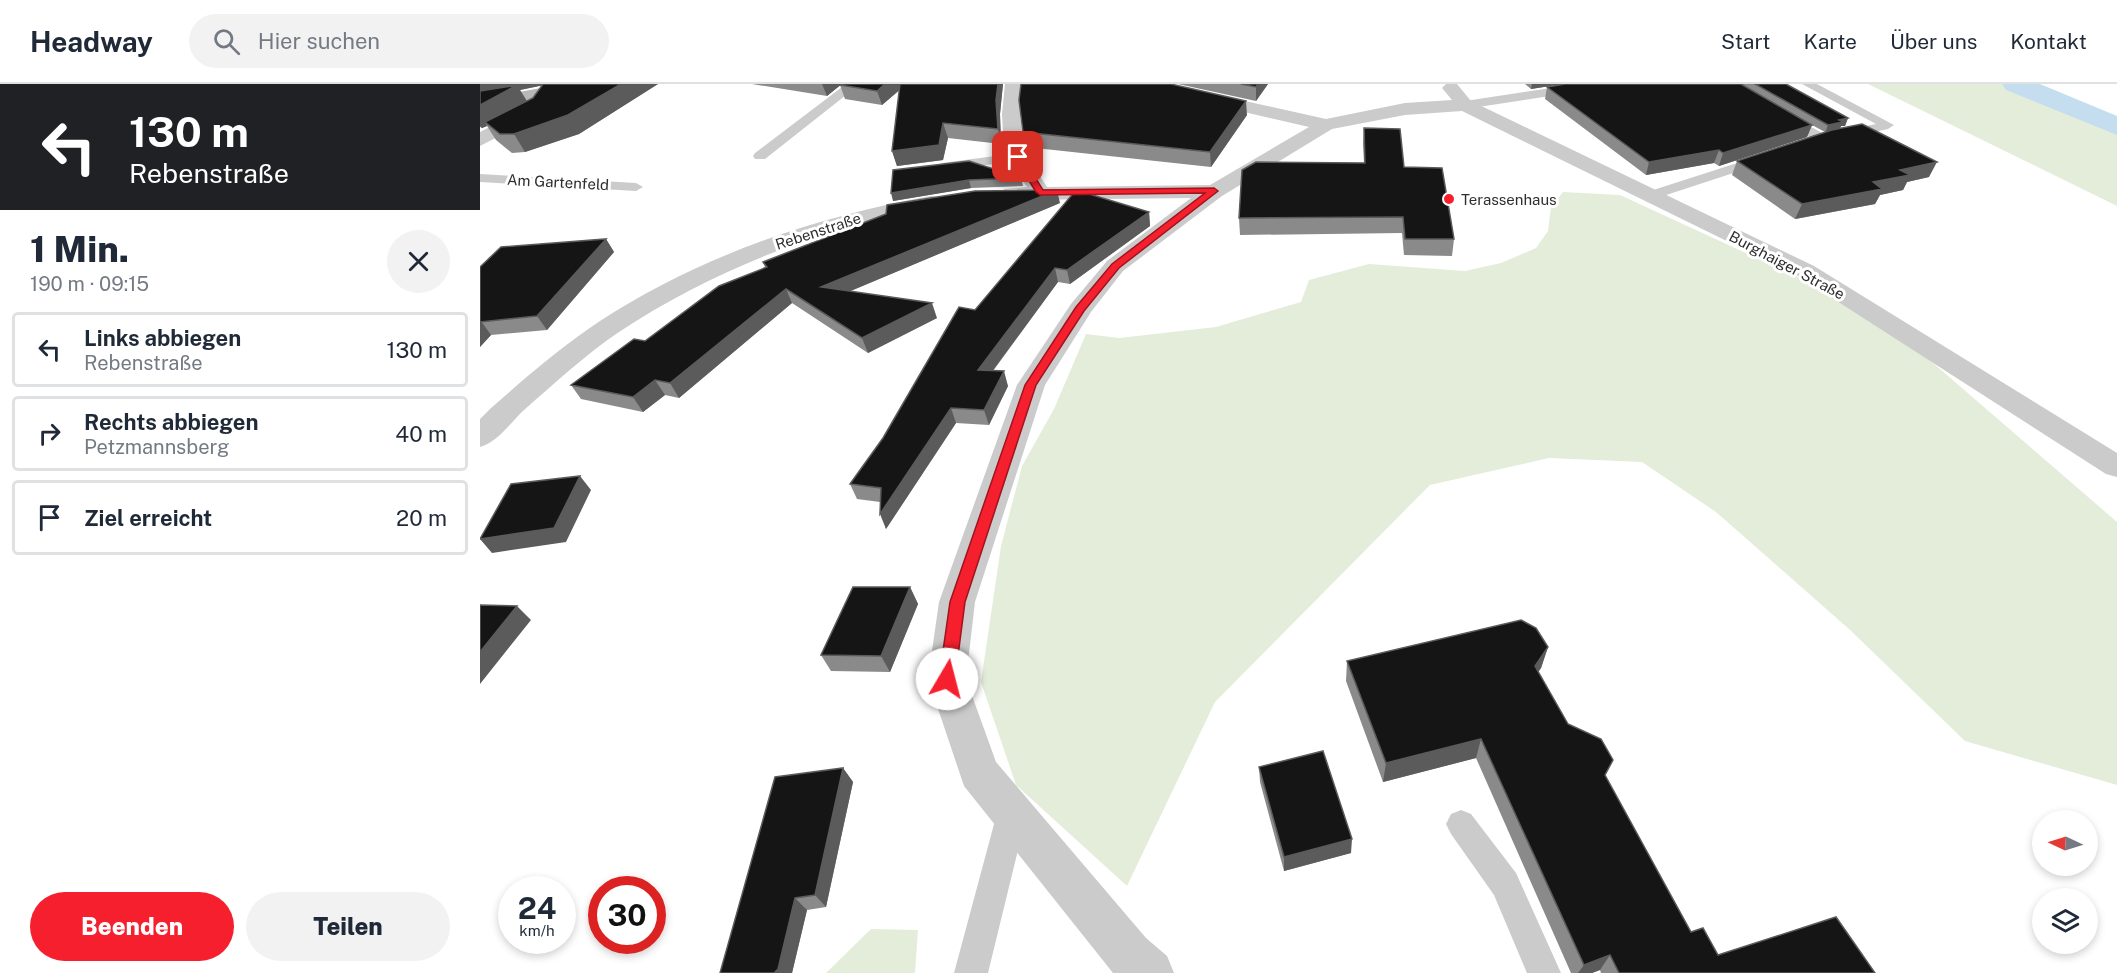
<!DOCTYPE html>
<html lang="de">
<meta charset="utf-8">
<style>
:root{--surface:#fff;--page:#f2f2f3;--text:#1f2937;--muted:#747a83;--line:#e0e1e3;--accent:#f61f2e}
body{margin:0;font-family:"Public Sans",sans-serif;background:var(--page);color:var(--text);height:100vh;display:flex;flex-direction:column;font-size:22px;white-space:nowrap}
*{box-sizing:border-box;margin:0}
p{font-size:20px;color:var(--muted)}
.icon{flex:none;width:33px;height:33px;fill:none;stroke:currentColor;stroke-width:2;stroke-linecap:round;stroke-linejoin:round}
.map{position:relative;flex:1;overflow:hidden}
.side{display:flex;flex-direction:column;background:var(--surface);width:480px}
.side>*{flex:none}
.banner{background:#202124;color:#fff;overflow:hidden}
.needle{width:39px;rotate:274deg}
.tools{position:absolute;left:1552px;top:726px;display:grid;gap:12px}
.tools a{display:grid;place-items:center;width:66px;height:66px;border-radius:50%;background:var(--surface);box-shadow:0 3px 9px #0003;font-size:30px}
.speed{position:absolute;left:18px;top:792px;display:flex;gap:12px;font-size:30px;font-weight:700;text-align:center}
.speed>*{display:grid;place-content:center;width:78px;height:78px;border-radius:50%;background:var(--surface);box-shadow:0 3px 9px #0003;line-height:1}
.speed small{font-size:15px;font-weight:400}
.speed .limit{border:9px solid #d22;background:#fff;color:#111}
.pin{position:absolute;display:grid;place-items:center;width:51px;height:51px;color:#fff;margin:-26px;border-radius:12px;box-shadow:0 3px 9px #0006}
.me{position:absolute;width:66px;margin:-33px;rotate:8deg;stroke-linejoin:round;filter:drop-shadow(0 0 4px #0008)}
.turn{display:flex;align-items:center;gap:21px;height:126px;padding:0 30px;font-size:27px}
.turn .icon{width:78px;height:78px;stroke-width:2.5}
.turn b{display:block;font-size:42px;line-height:51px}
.round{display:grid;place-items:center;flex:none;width:63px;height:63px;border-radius:32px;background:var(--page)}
.overview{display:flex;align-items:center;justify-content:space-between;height:102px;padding:0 30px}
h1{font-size:36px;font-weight:800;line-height:45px}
.action{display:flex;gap:12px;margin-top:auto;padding:12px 30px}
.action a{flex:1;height:69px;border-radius:36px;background:var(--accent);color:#fff;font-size:24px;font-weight:800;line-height:69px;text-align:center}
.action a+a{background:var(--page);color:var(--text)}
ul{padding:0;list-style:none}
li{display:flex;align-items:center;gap:18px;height:75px;margin:0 12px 9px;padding:0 18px;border:3px solid var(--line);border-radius:6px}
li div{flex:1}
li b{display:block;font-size:22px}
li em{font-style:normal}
header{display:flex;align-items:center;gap:36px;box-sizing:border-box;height:84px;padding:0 30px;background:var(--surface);border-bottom:2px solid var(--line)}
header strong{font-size:28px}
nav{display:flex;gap:33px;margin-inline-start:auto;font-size:21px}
.search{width:420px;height:54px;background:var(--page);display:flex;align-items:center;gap:15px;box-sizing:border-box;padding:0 21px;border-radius:33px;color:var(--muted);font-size:22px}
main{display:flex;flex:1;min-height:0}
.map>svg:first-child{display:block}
.green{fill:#e4edda}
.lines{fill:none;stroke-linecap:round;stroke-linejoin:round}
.canal{fill:#c4deef;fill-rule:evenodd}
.lane{fill:#cbcbcb;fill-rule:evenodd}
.street{fill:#cbcbcb;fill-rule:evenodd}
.secondary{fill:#b8b8b8;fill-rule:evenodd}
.wall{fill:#8a8a8a;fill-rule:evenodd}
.shaded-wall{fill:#5b5b5b}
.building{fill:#151515;stroke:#5b5b5b;stroke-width:1.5}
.route{fill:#f61f2e;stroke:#a0141e;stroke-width:1.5}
.poi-dot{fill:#f61f2e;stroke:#fff;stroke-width:2}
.labels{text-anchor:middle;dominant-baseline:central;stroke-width:6;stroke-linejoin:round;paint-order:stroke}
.far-street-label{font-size:15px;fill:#2e2e2e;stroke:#fff}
.far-poi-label{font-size:15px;fill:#2e2e2e;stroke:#fff;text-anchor:start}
</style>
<header>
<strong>Headway</strong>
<div class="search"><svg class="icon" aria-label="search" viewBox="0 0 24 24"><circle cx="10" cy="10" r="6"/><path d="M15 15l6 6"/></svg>Hier suchen</div>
<nav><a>Start</a><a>Karte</a><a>Über uns</a><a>Kontakt</a></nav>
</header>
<main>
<section class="side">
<div class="banner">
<div class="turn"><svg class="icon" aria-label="left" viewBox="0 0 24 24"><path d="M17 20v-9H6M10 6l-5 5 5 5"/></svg><div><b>130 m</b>Rebenstraße</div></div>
</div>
<div class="overview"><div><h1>1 Min.</h1><p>190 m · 09:15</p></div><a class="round"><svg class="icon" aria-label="close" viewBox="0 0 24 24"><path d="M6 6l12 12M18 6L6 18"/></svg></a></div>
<ul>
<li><svg class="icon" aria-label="left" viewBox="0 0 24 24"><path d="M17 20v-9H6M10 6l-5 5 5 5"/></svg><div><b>Links abbiegen</b><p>Rebenstraße</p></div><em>130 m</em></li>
<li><svg class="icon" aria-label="right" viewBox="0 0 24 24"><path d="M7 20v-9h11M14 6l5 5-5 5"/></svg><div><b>Rechts abbiegen</b><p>Petzmannsberg</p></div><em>40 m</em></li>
<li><svg class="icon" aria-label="arrive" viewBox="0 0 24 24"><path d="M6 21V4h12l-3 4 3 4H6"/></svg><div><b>Ziel erreicht</b></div><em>20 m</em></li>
</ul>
<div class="action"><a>Beenden</a><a>Teilen</a></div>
</section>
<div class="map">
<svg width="1637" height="889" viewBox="0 0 1637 889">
<rect width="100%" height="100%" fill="#fff"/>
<path class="green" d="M 1388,0 L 1533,0 L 1637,43 L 1637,122 Z
M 1083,108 L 1140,111 L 1394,228 L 1637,438 L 1637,701 L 1485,657 L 1369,545 L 1236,428 L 1162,378 L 1069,374 L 950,401 L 735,618 L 647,802 L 536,701 L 501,598 L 521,462 L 542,382 L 574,325 L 606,250 L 639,254 L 736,243 L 821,218 L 829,196 L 889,180 L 985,187 L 1021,179 L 1056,164 L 1068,147 L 1071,123 Z
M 391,845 L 438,846 L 435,889 L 346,889 Z"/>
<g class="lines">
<path class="canal" d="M 1522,0 L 1560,0 L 1637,32 L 1637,51 L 1526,6 Z"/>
<path class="lane" d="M 366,0 L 380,0 L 285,75 L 275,75 L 273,72 L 275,69 Z
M 1098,0 L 1128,0 L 1122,4 L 985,25 L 979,21 L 985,17 Z
M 1322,0 L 1337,0 L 1414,41 L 1408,45 L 1362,55 L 1357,54 L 1355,51 L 1357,48 L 1396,40 Z
M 1303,28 L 1348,52 L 1350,55 L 1348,58 L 1338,58 L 1299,35 L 1297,32 L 1299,29 Z
M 538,69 L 543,70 L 545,73 L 543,76 L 462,87 L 455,83 L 462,79 Z
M 1282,71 L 1289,75 L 1287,78 L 1174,115 L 1169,116 L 1162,112 L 1164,109 Z
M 0,90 L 156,99 L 163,103 L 156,107 L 0,98 Z
M 532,715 L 542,719 L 547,729 L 508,889 L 474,889 L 517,729 L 522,719 Z
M 981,726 L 991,730 L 1036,789 L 1081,889 L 1047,889 L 1014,811 L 971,750 L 966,740 L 971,730 Z"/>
<path class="street" d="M 525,0 L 543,0 L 540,30 L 544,67 L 567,103 L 730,101 L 829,43 L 665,5 L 659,4 L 656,0 L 688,0 L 846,35 L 925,19 L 972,16 L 962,4 L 966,0 L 977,0 L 991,17 L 1334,182 L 1637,369 L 1637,393 L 1626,390 L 1318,192 L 982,27 L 925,31 L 852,45 L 742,112 L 643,187 L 611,228 L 565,301 L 495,518 L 486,595 L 516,678 L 666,854 L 687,872 L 694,889 L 633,889 L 484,702 L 448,595 L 459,518 L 537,301 L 591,220 L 627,177 L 711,114 L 532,116 L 524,115 L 521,110 L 524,105 L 547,103 L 524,67 L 522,30 Z
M 51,22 L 58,24 L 60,28 L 58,32 L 0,62 L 0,48 Z
M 451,112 L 459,113 L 462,118 L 459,123 C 431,130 402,133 374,141 C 292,165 211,200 139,248 C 105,271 75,299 44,326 C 31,338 18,358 0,363 L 0,335 L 10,325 C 45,294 81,263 120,237 C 220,172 335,133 451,112 Z"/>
<path class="secondary" d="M 83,0 L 122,0 L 119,4 L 113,5 L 0,25 L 0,15 Z"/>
</g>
<path class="wall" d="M 0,0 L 178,0 L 99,50 L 45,68 L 32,69 L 16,56 L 7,42 L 2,44 L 0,43 ZM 62,1 L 53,14 L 47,17 L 40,6 Z
M 272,0 L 523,0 L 520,30 L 521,60 L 468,54 L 463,76 L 417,82 L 412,67 L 420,6 L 402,21 L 365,15 L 360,1 L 347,12 Z
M 698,0 L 788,0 L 776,17 Z
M 1045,0 L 1083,0 L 1051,5 Z
M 1262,0 L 1306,0 L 1368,34 L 1365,42 L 1361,42 L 1360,44 L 1449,93 L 1427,98 L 1423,106 L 1400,111 L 1395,120 L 1315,135 L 1252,91 L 1257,77 L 1345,48 L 1332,41 L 1327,53 L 1239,82 L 1234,79 L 1166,91 L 1065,15 L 1067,3 Z
M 767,31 L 731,83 L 546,63 L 543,48 Z
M 884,44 L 924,83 L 974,155 L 972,172 L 924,171 L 922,149 L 760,151 L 759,134 L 884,79 L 883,59 Z
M 413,86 L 541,94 L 543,102 L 491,104 L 413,117 Z
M 580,119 L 370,207 L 457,234 L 388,269 L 312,219 L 199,314 L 185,311 L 163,328 L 101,315 L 91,301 L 165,257 L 285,183 L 283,178 Z
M 669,128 L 670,142 L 590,200 L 578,198 L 513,287 L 528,302 L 509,341 L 476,339 L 406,445 L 400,418 L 377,415 L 370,400 L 495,226 Z
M 126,155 L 134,168 L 67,246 L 11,251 L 0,263 L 0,183 Z
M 430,503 L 438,520 L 410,588 L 351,587 L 341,571 Z
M 1068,563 L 1061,584 L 1058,588 L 1088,640 L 1125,692 L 1211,848 L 1238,871 L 1395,889 L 1121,889 L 1120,886 L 1112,889 L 1091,889 L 996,674 L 903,698 L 866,597 L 867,577 Z
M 779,683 L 871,769 L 804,787 L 780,698 Z
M 363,684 L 373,698 L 346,823 L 327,826 L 312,889 L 240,889 Z"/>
<path class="shaded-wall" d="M 0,0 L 70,0 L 40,6 L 48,19 L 5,38 L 7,42 L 2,44 L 0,42 Z
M 141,0 L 178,0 L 99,50 L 45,68 L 34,50 Z
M 342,0 L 362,0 L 347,12 Z
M 405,0 L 426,0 L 402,21 L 397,7 Z
M 518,0 L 523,0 L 520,30 L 521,60 L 518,45 L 516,16 Z
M 778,0 L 788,0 L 776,17 L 776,3 Z
M 1052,0 L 1083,0 L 1051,5 Z
M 766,17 L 767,31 L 731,83 L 730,68 Z
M 1368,34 L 1365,42 L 1361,42 L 1360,45 L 1345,49 L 1348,41 L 1359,36 Z
M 463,39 L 468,54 L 463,76 L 417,82 L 412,67 Z
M 1332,41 L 1327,53 L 1239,82 L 1243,69 Z
M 1239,66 L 1234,79 L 1166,91 L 1169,78 Z
M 1457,78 L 1449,93 L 1427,98 L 1423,106 L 1400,111 L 1395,120 L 1315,135 L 1322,120 L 1393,98 L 1420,86 Z
M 489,96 L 491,104 L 413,117 L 411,109 Z
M 577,106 L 580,119 L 347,217 L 341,203 Z
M 669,128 L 670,142 L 590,200 L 587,186 Z
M 126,155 L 134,168 L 67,246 L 57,232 Z
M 575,184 L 578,198 L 502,301 L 498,286 Z
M 306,205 L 312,219 L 199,314 L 190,299 Z
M 452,219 L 457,234 L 388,269 L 382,254 Z
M 1,237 L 11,251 L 0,263 L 0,238 Z
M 524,287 L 528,302 L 509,341 L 504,326 Z
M 175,296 L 185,311 L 163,328 L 153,313 Z
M 471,324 L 476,339 L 406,445 L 400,430 Z
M 100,392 L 111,406 L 86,458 L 12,469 L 0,455 Z
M 430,503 L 438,520 L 410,588 L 401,572 Z
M 37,522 L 51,536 L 0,600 L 0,568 Z
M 1068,563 L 1061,584 L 1049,602 L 1055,582 Z
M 1001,655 L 996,674 L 903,698 L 906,679 Z
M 363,684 L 373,698 L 346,823 L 335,811 Z
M 872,755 L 871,769 L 804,787 L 804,773 Z
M 315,814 L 327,826 L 312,889 L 294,889 Z
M 1130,871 L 1120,886 L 1112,889 L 1098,889 L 1104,881 Z"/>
<path class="building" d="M 63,0 L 141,0 L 88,31 L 34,50 L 20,50 L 5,38 L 53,14 Z
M 361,0 L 405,0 L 397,7 L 360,1 Z
M 420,0 L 518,0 L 516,16 L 518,45 L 463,39 L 459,61 L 412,67 Z
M 541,0 L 691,0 L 766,17 L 730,68 L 543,48 L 539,16 Z
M 761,0 L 778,0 L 776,3 Z
M 1085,0 L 1261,0 L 1332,41 L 1243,69 L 1239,66 L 1169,78 L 1067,3 Z
M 1275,0 L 1306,0 L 1368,34 L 1359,36 L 1363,38 L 1348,41 Z
M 37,1 L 0,21 L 0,7 Z
M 1382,40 L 1457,78 L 1420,86 L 1430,91 L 1393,98 L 1402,105 L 1322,120 L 1257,77 L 1352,46 Z
M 884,44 L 920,45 L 924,83 L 962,84 L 974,155 L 925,155 L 923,133 L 759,134 L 762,86 L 776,78 L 885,79 Z
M 489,77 L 541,94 L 489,96 L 411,109 L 413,86 Z
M 577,106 L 341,203 L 452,219 L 382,254 L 306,205 L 190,299 L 175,296 L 153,313 L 91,301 L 154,255 L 165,257 L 239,202 L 287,183 L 283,178 L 406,130 L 407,121 L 495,107 Z
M 596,106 L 669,128 L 587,186 L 575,184 L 498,286 L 524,287 L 504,326 L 471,324 L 400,430 L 401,404 L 370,400 L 403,354 L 479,223 L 495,226 Z
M 126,155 L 57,232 L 0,238 L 0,183 L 21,163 Z
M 100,392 L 74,444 L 0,455 L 31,400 Z
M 373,503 L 430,503 L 401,572 L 341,571 Z
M 0,521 L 37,522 L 0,568 Z
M 1041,536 L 1056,544 L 1068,563 L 1055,582 L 1088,640 L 1121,655 L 1133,676 L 1125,691 L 1211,848 L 1223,844 L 1238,871 L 1356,833 L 1395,889 L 1139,889 L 1130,871 L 1104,881 L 1001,655 L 906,679 L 867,577 Z
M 843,667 L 872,755 L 804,773 L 779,683 Z
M 363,684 L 335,811 L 315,814 L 298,885 L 294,889 L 240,889 L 295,693 Z"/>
<path class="route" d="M 535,71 L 541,71 L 563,106 L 734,104 L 738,107 L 639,184 L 604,227 L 556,301 L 485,518 L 475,595 L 472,600 L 467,601 L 461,600 L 459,595 L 470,518 L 545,301 L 596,223 L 632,180 L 725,109 L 560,111 L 556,108 L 534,73 Z"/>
<circle class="poi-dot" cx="969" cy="115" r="6"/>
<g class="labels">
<g class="far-street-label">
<text transform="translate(78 98) rotate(3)">Am Gartenfeld</text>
<text transform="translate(338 147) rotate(-18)">Rebenstraße</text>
<text transform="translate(1307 181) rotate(28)">Burghaiger Straße</text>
</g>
<g class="far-poi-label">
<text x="981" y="115">Terassenhaus</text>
</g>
</g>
</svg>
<div class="tools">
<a><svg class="needle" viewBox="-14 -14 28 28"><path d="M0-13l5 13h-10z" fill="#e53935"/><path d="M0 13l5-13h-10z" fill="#747a83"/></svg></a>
<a><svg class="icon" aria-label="layers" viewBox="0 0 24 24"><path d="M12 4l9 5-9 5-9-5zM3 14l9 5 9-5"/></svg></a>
</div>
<div class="speed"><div>24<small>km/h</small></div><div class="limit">30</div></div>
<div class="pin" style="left:538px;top:73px;background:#d93025"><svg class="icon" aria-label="arrive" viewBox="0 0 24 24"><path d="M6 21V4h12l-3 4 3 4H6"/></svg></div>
<svg class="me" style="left:467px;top:595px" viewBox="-20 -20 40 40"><circle r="19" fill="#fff"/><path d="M0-13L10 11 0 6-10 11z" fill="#f61f2e"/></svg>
</div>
</main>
